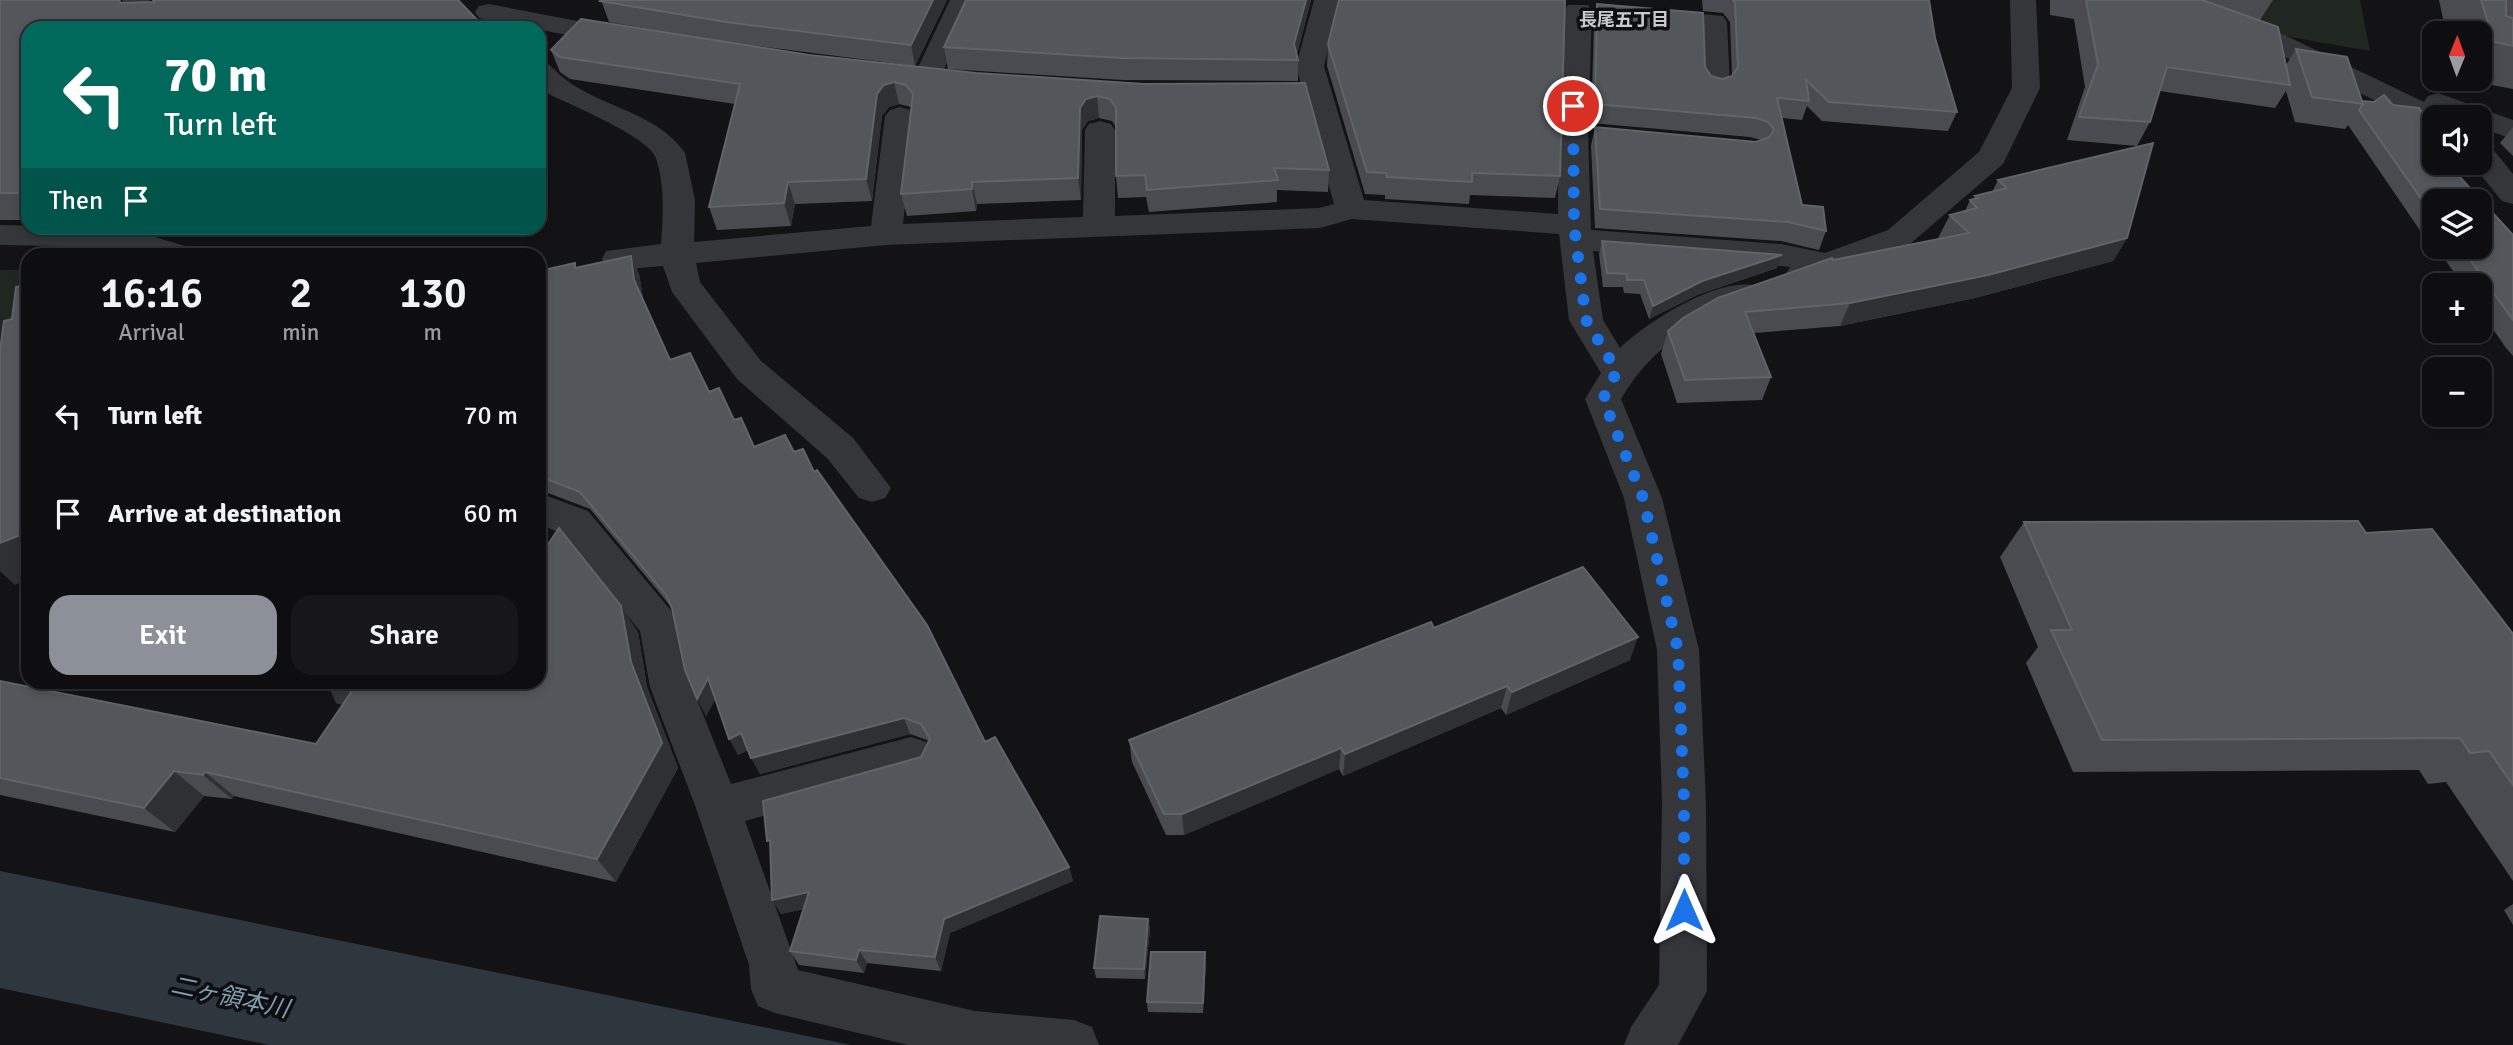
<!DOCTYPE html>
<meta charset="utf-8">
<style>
:root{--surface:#0e0e10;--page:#171719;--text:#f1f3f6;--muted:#9b9c9f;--line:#2e2e30;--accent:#8c9099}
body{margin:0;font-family:Signika,"Noto Sans JP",sans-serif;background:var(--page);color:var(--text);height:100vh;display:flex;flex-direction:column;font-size:26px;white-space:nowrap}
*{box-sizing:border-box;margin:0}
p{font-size:23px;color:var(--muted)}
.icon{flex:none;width:38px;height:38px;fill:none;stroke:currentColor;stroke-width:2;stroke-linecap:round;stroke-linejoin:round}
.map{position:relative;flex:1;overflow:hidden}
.drawer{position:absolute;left:21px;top:248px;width:525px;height:441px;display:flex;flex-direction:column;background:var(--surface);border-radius:21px;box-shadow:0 4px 10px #0003,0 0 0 2px var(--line)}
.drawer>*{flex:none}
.guide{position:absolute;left:21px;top:21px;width:525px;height:214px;border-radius:21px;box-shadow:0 4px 10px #0003,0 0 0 2px var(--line);background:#00695c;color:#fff;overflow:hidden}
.needle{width:46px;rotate:1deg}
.buttons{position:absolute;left:2422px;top:21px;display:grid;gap:14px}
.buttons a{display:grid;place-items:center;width:70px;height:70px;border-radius:14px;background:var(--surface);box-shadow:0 4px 10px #0003,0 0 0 2px var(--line);font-size:35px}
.pin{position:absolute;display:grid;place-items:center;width:60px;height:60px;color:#fff;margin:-30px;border:4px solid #fff;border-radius:50%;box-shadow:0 2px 7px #0007}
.me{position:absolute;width:77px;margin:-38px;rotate:0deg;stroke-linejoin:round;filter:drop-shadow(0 0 5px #0008)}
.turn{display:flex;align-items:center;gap:24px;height:147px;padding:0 28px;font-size:32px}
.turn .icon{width:91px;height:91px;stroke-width:2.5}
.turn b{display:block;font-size:49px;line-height:60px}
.then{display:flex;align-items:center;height:66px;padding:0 28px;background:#0003;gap:14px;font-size:26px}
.eta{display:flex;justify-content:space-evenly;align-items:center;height:119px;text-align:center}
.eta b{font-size:42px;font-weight:600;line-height:49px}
.button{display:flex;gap:14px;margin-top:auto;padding:14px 28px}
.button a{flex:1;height:80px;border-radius:21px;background:var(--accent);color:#fff;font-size:28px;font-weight:600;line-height:80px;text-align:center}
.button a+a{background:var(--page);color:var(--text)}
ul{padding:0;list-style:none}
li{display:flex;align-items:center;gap:21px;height:98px;padding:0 28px}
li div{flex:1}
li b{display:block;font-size:26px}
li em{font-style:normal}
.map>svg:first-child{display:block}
.green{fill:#202720}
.water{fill:#2d373d}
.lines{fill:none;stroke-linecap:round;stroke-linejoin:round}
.minor{fill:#34363a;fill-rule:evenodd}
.wall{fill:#494b50}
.shaded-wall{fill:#2f3034}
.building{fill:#53565a;stroke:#606368;stroke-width:2}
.route{stroke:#1a73e8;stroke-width:12;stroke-dasharray:0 21.6}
.labels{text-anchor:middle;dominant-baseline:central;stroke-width:7;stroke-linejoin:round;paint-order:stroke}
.far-neighbourhood-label{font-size:18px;font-weight:bold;fill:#c6cad1;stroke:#0e0e10}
.near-water-label{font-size:24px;font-style:italic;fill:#7e9dae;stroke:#0e0e10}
</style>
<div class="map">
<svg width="2513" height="1045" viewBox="0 0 2513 1045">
<rect width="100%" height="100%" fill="#131315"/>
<path class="green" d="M 2256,0 L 2360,0 L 2370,51 L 2285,36 L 2258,25 Z
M 0,270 L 28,270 L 28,345 L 0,501 Z"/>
<path class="water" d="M 0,871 L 851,1045 L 269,1045 L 0,988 Z"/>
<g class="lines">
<path class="minor" d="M 122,0 L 149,0 L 169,28 L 141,28 Z
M 950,0 L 976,0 L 937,84 L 927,87 L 917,84 L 913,78 Z
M 1314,0 L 1340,0 L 1324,66 L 1364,200 L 1558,214 L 1558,133 L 1564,11 L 1568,5 L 1588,5 L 1592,11 L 1588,133 L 1591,230 L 1781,244 L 1825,253 L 1888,230 L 1979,152 L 2012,88 L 2010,0 L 2036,0 L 2040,88 L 2003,164 L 1910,244 L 1802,285 L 1790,282 L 1786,274 L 1790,267 L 1781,266 L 1593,251 L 1603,320 L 1620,348 C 1647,322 1719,276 1757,286 L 1762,294 C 1753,309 1712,318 1694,327 C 1663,344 1639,368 1621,399 L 1662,498 L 1699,650 L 1706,802 L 1707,991 L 1678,1045 L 1624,1045 L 1631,1027 L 1659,985 L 1662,802 L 1657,650 L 1624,498 L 1585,399 L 1601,373 L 1569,320 L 1559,234 L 1352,219 L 1320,228 L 886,245 L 696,263 L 700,282 L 761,361 L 853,438 L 891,488 L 885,498 L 872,502 L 859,498 L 827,458 L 737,379 L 672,292 L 663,266 L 618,270 L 606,267 L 602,259 L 606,251 L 661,244 C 663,216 665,186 656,158 C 648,136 568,104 545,92 L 539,86 L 539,60 C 552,64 555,72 565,79 C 602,108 657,112 685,153 L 695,200 L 694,242 L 871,226 L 885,116 L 890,110 L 900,107 L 910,110 L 915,116 L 903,224 L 1083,217 L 1085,130 L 1089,124 L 1100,121 L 1111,124 L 1115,130 L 1115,216 L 1319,208 L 1334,204 L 1306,102 L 1245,99 L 1241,93 L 1245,87 L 1301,84 L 1296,66 Z
M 2147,0 L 2186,0 L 2278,32 L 2424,102 L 2428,96 L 2438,93 L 2513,120 L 2513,139 L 2480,128 L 2480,117 L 2434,117 L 2434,127 L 2424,124 L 2258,44 L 2151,6 Z
M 489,4 L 624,30 L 634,32 L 638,38 L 634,44 L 624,46 L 479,18 L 475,12 L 479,6 Z
M 1651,9 L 1723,16 L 1727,22 L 1730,86 L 1726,92 L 1716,95 L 1706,92 L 1702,86 L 1700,29 L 1641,23 L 1637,17 L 1641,11 Z
M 2480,145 L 2491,147 L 2513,174 L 2513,204 L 2502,201 L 2471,163 L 2480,163 Z
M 0,225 L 124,228 L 192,248 L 196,256 L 144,256 L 119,247 L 0,245 Z
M 539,493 L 588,511 L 673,613 L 679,625 L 692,687 L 731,784 L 911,737 L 926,742 L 933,756 L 926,770 L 745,821 L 798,970 L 975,1011 L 1074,1020 L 1092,1027 L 1099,1045 L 908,1045 L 775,1013 L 758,1006 L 751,989 L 749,965 L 696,808 L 650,687 L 640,631 L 560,533 L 539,524 Z
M 334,682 L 378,682 L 366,703 L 351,708 L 336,703 L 330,690 Z"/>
</g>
<path class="wall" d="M 0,0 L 120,0 L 121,3 L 458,0 L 28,28 L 28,220 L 0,220 Z
M 601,0 L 947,0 L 915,66 L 750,45 L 809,55 L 976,73 L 1144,84 L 1329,170 L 1328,192 L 1277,190 L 1277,202 L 1149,212 L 1146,197 L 1118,198 L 1116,176 L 1116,127 L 1112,121 L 1099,118 L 1088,121 L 1082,130 L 1081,200 L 977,204 L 976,211 L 907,216 L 901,194 L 911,107 L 899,104 L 889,107 L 882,116 L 872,201 L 795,204 L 791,226 L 717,230 L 709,207 L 735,104 L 570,79 L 560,72 L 551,50 L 707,39 L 609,22 Z
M 1311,0 L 1297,54 L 1298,60 L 1298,81 L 1123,80 L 948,69 L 944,47 Z
M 1702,0 L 1929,0 L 1935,38 L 1957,112 L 1948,131 L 1822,121 L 1807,106 L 1802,120 L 1782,118 L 1802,205 L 1826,231 L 1819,250 L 1781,241 L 1595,228 L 1591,146 L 1595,127 L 1756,142 L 1761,140 L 1750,137 L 1591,123 L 1594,23 L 1597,4 L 1705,67 L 1711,76 L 1722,79 L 1732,76 L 1730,22 L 1723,13 L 1703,11 Z
M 2050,0 L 2273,0 L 2260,20 L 2286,65 L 2296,49 L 2362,101 L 2434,163 L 2513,235 L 2513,356 L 2506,348 L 2480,310 L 2480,285 L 2463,285 L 2436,247 L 2480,247 L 2434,201 L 2434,245 L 2430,245 L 2348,125 L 2345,129 L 2295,122 L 2286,91 L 2275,108 L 2160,91 L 2150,122 L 2137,146 L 2067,140 L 2085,87 L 2074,19 L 2050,15 Z
M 2439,0 L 2513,0 L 2513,89 L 2466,80 L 2465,79 L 2480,79 L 2480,33 L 2452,33 L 2451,30 L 2445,28 Z
M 1328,44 L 1560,176 L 1555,198 L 1470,195 L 1469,204 L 1385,199 L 1385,195 L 1365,194 L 1327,66 Z
M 2513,127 L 2513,156 L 2500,143 Z
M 1998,180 L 2127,238 L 2113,261 L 1975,298 L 1840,326 L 1754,333 L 1771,377 L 1762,400 L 1677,403 L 1661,354 L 1668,331 L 1833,260 L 1940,239 L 1938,238 L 1950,215 L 1965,211 L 1970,200 L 1973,200 L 1975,196 L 1992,192 Z
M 1602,241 L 1777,268 L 1697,295 L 1649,319 L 1640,294 L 1624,293 L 1623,287 L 1603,287 L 1599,254 Z
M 631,256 L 639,274 L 643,299 L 670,360 L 709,392 L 734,420 L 754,447 L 794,452 L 814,472 L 985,742 L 1069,867 L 1073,881 L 950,933 L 941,971 L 867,963 L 864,973 L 799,965 L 790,951 L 804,909 L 781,914 L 921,757 L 928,742 L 927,740 L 910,734 L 760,774 L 748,750 L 738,755 L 715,699 L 706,716 L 672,608 L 590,509 L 548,493 L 539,479 L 539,271 L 577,268 Z
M 2024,522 L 2366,533 L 2513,634 L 2513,881 L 2446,782 L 2428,784 L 2419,770 L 2073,772 L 2026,663 L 2038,647 L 2000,557 Z
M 1434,628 L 1630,660 L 1506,715 L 1501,708 L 1343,776 L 1339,769 L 1184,835 L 1166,835 L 1132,762 L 1129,740 Z
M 638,632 L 647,687 L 678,768 L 616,882 L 234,796 L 232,799 L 204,796 L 175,832 L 0,795 L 0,681 L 316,744 Z
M 2513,904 L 2513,925 L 2504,910 Z
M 1148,919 L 1150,929 L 1145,979 L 1096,978 L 1094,968 Z
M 1206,962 L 1203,1013 L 1148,1012 L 1147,1002 Z"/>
<path class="shaded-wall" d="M 933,0 L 947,0 L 915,66 L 911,45 Z
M 1306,0 L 1311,0 L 1295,60 L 1294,44 Z
M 894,82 L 899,104 L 889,107 L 882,116 L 872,201 L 866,179 L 877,94 L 884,85 Z
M 1097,96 L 1099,118 L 1088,121 L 1082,130 L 1081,200 L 1078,178 L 1080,108 L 1086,99 Z
M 28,180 L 28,205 L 18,193 Z
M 788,182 L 795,204 L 791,226 L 784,203 Z
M 972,182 L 977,204 L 976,211 L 972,189 Z
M 2127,238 L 2113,261 L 1975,298 L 1840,326 L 1850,303 Z
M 1782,255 L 1777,268 L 1697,295 L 1649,319 L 1653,306 L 1702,281 Z
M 631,256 L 639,274 L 643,299 L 634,280 Z
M 28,532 L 28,579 L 15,585 L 0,571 L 0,543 Z
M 621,606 L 638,632 L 647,687 L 678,768 L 616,882 L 597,859 L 631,662 Z
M 1638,637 L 1630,660 L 1506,715 L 1512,692 Z
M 708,678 L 718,695 L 706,716 L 697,699 Z
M 1507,686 L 1501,708 L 1343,776 L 1345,754 Z
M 904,718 L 910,734 L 760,774 L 751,758 Z
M 741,733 L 750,749 L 738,755 L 729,739 Z
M 1341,748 L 1339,769 L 1184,835 L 1182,814 Z
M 174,771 L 204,796 L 175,832 L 144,808 Z
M 205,772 L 234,796 L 232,799 L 203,775 Z
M 1069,867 L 1073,881 L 950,933 L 941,971 L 935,957 L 944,919 Z
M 809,892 L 817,906 L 781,914 L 772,900 Z
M 1148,919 L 1150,929 L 1145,979 L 1144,969 Z
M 859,950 L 867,963 L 864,973 L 856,960 Z
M 1205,952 L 1206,962 L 1203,1013 L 1203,1003 Z"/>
<path class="building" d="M 0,0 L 119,0 L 121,3 L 154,2 L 153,0 L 458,0 L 485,28 L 28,28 L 28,180 L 18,193 L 0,193 Z
M 601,0 L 933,0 L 911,45 L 726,22 L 600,1 Z
M 966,0 L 1306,0 L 1294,44 L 1298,60 L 1121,58 L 944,47 Z
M 1339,0 L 1565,0 L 1560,176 L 1472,173 L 1472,182 L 1387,177 L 1386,173 L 1367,172 L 1328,44 Z
M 1733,0 L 1929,0 L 1935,38 L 1957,112 L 1829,102 L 1806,80 L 1809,101 L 1777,98 L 1802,205 L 1823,207 L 1826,231 L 1788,222 L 1600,209 L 1595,127 L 1756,142 L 1770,137 L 1774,129 L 1768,122 L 1756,118 L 1595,104 L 1597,4 L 1703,13 L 1705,67 L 1711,76 L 1722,79 L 1732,76 L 1738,67 L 1735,3 Z
M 2086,0 L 2202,0 L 2278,27 L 2290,85 L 2167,67 L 2150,122 L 2079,117 L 2098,64 Z
M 2481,0 L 2506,0 L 2506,16 L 2513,18 L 2513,46 L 2494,42 Z
M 581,19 L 809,55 L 976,73 L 1144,84 L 1305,83 L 1329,170 L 1274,168 L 1278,180 L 1147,190 L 1145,175 L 1116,176 L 1116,108 L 1110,99 L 1097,96 L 1086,99 L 1080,108 L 1078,178 L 972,182 L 972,189 L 901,194 L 913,94 L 906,85 L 894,82 L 884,85 L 877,94 L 866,179 L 788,182 L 784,203 L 709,207 L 740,84 L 560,57 L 551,50 Z
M 2296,49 L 2347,57 L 2363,104 L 2312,97 Z
M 2384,95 L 2393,105 L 2419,108 L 2434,126 L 2434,163 L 2447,163 L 2513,235 L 2513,320 L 2461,247 L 2480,247 L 2480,201 L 2434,201 L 2434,217 L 2359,110 L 2363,104 L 2362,101 L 2374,102 Z
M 2153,143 L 2127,238 L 1988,275 L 1850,303 L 1745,312 L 1771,377 L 1685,380 L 1668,331 L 1683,318 L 1718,298 L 1832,258 L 1833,260 L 1969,233 L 1950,215 L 1977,208 L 1970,200 L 1978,198 L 1975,196 L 2007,188 L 1998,180 Z
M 1602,241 L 1782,255 L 1702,281 L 1653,306 L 1644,280 L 1627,280 L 1627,274 L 1607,273 Z
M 631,256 L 634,280 L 670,360 L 690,353 L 709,392 L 719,388 L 734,420 L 741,418 L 754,447 L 785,435 L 794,452 L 803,449 L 814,472 L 817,470 L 927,625 L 985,742 L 995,737 L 1069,867 L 944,919 L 935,957 L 859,950 L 856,960 L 790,951 L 809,892 L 772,900 L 770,840 L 767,841 L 763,801 L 921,757 L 930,739 L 921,724 L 904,718 L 751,758 L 741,733 L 729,739 L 708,678 L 697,699 L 685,670 L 672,608 L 666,595 L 580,492 L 539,476 L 539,271 L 575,263 L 575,268 Z
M 28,284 L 28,532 L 0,543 L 0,351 L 4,321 L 12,319 L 16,287 Z
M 2358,521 L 2366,533 L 2432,529 L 2513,634 L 2513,785 L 2489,751 L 2470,753 L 2460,738 L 2102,740 L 2051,630 L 2072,630 L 2024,522 Z
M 559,528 L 621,606 L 631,662 L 662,743 L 597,859 L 205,772 L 203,775 L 174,771 L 144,808 L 0,778 L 0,681 L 316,744 L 358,682 L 539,682 L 539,558 Z
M 1583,567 L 1638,637 L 1512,692 L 1507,686 L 1345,754 L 1341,748 L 1182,814 L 1164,814 L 1129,740 L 1431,622 L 1434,628 Z
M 1100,916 L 1148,919 L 1144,969 L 1094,968 Z
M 1151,952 L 1205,952 L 1203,1003 L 1147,1002 Z"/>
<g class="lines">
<path class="route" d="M 1573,106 L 1574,225 L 1586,320 L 1617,371 L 1603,399 L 1643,498 L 1678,650 L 1684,802 L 1684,910"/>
</g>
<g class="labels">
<g class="far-neighbourhood-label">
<text x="1624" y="20">長尾五丁目</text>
</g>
<g class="near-water-label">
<text transform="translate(230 997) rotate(12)">二ヶ領本川</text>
</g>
</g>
</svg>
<div class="buttons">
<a><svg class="needle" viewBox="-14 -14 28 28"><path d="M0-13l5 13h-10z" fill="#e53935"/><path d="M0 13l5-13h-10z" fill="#9b9c9f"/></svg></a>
<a><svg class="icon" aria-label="sound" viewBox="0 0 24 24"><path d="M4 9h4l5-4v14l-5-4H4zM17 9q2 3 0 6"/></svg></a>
<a><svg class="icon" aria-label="layers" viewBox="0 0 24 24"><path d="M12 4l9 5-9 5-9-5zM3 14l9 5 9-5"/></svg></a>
<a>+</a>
<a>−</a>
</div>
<div class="pin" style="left:1573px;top:106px;background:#d93025"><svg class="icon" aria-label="arrive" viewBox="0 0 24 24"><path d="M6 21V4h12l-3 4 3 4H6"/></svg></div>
<svg class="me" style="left:1684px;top:910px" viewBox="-20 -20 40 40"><path d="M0-17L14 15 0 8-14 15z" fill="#1a73e8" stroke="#fff" stroke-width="4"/></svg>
<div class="guide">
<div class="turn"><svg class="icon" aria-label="left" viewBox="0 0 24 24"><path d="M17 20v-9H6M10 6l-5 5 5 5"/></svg><div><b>70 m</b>Turn left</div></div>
<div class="then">Then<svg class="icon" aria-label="arrive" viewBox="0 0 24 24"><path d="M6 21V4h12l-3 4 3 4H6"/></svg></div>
</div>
<section class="drawer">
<div class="eta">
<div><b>16:16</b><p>Arrival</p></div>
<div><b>2</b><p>min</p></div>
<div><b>130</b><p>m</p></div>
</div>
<ul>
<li><svg class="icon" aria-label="left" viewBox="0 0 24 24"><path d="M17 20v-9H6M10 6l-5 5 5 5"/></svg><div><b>Turn left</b></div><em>70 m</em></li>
<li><svg class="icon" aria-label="arrive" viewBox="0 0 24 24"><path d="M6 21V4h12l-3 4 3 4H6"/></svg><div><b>Arrive at destination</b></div><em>60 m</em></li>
</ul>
<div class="button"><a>Exit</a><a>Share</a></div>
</section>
</div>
